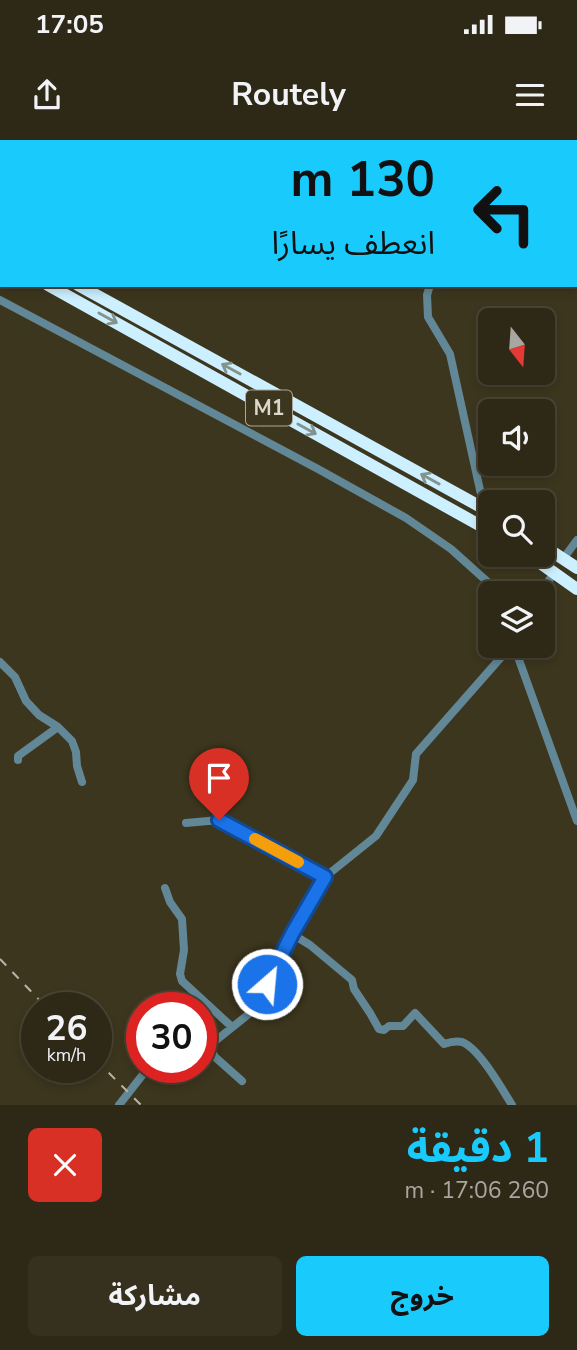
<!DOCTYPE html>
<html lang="ar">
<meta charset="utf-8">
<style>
:root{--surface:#2e2816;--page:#36301f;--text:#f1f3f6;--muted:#a7a6a1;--line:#494435;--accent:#19cafc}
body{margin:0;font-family:"Nunito Sans","Noto Sans Arabic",sans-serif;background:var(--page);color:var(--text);direction:rtl;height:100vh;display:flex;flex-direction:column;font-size:26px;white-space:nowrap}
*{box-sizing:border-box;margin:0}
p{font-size:23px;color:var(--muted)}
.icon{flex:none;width:38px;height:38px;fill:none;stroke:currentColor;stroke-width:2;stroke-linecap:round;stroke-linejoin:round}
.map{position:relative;height:965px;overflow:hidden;direction:ltr}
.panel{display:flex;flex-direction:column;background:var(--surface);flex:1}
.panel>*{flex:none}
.top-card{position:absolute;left:0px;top:0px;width:578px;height:147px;box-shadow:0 4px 10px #0003,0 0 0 2px var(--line);direction:rtl;background:#19cafc;color:#111;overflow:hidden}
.needle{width:46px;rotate:163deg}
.controls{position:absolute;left:478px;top:168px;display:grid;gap:14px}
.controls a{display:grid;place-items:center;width:77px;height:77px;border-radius:10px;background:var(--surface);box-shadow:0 4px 10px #0003,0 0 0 2px var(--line);font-size:35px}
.speed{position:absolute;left:21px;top:852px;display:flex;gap:14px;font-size:35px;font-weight:700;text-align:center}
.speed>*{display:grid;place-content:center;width:91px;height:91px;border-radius:50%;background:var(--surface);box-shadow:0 4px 10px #0003,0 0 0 2px var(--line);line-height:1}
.speed small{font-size:18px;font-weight:400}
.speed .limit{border:10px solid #d22;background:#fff;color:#111}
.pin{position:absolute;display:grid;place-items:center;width:60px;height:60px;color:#fff;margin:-72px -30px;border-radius:50% 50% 50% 0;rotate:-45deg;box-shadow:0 0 7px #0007}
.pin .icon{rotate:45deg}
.me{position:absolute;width:77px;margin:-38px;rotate:27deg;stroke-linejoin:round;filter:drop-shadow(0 0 5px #0008)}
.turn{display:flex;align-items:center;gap:24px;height:147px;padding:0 28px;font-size:32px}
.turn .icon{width:91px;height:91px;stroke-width:2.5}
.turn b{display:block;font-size:49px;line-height:60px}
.round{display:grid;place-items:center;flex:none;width:74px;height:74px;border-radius:10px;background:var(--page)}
.overview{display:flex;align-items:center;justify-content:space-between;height:119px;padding:0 28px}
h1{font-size:42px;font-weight:700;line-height:52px;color:var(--accent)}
.action{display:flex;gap:14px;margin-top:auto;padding:14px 28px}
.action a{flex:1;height:80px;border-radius:10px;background:var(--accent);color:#111;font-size:28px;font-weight:700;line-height:80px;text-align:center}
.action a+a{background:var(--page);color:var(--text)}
.status{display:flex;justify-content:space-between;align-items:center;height:49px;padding:0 35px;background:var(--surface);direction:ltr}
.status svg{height:19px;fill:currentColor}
header{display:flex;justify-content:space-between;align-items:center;height:91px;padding:0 28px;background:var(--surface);font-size:32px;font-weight:700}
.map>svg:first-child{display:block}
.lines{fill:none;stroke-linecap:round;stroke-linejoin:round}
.minor{stroke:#628897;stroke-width:8}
.major{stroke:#88d9f8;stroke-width:10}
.highway{stroke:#ccf0ff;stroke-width:12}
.rail{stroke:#b8b3a3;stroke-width:2;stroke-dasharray:9 9;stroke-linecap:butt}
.oneway{stroke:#84938e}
.route-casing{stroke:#114b97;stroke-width:18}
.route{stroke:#1a73e8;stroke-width:12}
.slow{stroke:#f59e0b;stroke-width:12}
.labels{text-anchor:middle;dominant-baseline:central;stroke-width:7;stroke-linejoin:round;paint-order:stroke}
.shield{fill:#3d361e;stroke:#aca796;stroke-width:2}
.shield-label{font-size:21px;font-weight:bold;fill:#dbd7c9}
</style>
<div class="status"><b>17:05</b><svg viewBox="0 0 49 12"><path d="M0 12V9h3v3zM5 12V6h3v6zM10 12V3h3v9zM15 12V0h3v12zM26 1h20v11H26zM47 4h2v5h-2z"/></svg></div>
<header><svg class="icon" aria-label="menu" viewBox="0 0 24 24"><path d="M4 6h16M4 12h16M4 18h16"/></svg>Routely<svg class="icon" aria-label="share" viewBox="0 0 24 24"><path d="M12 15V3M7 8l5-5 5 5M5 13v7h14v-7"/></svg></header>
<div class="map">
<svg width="577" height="965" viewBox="0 0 577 965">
<rect width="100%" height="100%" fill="#3d361e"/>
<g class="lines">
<path class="minor" d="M 229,0 L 232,2
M 288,2 L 295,0
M 432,2 L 433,0
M 430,145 L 427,155 L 428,177 L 450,214 L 484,368
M 0,160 L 318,329 L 406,378 L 451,409 L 500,453
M 563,419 L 577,400
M 540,453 L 554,433
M 514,506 L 577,681
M 0,522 L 15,537 L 26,561 L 39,575 L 58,587 L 72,601 L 76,612 L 77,626 L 82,642
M 18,620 L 18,616 L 58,587
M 186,683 L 219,680 L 325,737
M 165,748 L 170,762 L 182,779 L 184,810 L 180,834 L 182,841 L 232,887
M 292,794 L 310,805 L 352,840 L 354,849 L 370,873 L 379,889 L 384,890 L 389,886 L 403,886 L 415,873 L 444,904 C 450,902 456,901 462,902 C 479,908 502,949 512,965
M 201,906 L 209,906 L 255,869 L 292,794 L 325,737 L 376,696 L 413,640 L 416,614 L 511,506
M 209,906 L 215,917 L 242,941
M 119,965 L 148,928"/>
<path class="major" d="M 408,0 L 412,2
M 576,87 L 577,88"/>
<path class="highway" d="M 0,103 L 2,104
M 0,118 L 2,119
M 48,145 L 490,391
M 78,145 L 490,372
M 542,405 L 577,428
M 529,415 L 577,449"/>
<path class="rail" d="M 0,819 L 47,868
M 96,920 L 141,965"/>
</g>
<defs><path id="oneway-shaft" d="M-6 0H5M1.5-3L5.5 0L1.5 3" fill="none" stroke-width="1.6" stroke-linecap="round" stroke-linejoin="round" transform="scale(1.75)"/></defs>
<g class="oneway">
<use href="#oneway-shaft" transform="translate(108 178) rotate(29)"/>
<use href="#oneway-shaft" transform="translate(231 229) rotate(-151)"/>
<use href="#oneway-shaft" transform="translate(307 289) rotate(29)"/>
<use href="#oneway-shaft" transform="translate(430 339) rotate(-151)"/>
</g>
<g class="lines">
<defs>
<path id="route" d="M 219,680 L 325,737 L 292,794 L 267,844"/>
</defs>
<use href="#route" class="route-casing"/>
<use href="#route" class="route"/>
<path class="slow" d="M 255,699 L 298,722"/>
</g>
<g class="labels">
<rect class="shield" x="246" y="250.5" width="46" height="35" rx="5"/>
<g class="shield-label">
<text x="269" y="268">M1</text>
</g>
</g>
</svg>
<div class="controls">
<a><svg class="needle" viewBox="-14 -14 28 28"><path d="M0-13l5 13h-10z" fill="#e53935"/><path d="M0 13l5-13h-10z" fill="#a7a6a1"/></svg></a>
<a><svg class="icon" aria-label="sound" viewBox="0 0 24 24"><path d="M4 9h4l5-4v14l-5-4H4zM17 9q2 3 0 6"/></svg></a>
<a><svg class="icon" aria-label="search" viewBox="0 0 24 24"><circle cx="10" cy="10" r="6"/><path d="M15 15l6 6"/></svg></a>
<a><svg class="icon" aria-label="layers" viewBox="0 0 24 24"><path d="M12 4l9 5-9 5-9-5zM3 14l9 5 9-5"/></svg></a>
</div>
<div class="speed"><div>26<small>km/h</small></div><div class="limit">30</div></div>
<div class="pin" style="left:219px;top:680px;background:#d93025"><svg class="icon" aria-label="arrive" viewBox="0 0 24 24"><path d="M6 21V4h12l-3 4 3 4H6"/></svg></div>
<svg class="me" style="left:267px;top:844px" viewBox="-20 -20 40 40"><circle r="17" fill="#1a73e8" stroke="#fff" stroke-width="3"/><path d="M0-11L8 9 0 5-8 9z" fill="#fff"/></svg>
<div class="top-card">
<div class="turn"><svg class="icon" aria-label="left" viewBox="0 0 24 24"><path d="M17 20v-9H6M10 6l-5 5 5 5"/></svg><div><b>130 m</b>انعطف يسارًا</div></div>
</div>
</div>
<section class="panel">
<div class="overview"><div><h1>1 دقيقة</h1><p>260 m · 17:06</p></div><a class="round" style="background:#d93025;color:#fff"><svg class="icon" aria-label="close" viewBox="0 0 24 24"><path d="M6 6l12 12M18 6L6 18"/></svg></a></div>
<div class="action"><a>خروج</a><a>مشاركة</a></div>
</section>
